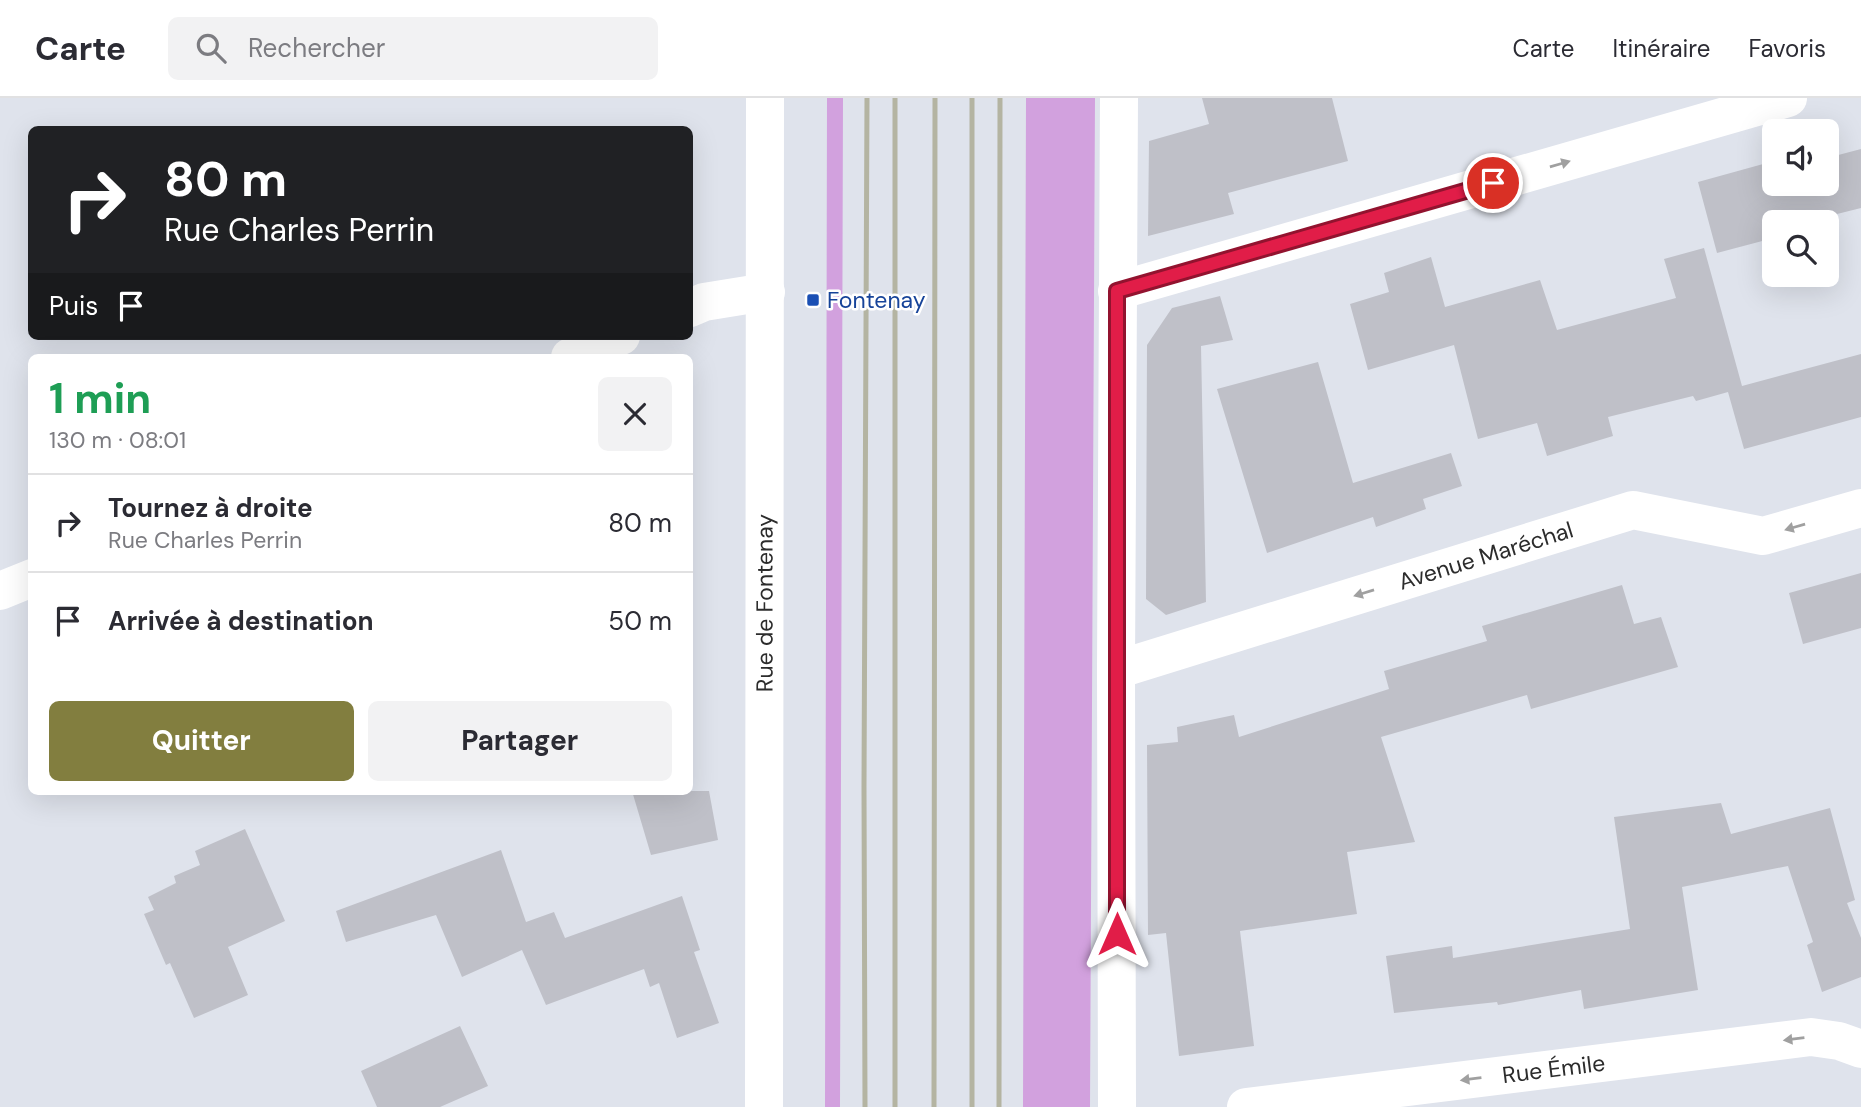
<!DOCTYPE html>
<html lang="fr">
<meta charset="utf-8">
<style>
:root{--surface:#fff;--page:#f2f2f3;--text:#2b2b33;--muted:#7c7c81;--line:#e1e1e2;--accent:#827e3f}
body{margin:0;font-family:"DM Sans",sans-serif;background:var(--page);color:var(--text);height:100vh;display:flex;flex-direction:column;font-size:26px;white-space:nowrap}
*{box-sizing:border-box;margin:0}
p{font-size:23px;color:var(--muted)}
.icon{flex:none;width:38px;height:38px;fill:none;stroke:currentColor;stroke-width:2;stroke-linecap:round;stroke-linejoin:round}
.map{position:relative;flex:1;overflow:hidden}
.sheet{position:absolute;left:28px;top:256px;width:665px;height:441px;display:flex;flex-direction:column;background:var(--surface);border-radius:10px;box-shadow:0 7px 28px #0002}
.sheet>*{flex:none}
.top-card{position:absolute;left:28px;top:28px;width:665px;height:214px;border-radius:10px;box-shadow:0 7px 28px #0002;background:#202124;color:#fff;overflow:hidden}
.fabs{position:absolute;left:1762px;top:21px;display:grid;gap:14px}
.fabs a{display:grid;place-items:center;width:77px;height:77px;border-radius:10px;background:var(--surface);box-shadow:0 7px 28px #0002;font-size:35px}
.pin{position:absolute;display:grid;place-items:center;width:60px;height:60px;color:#fff;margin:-30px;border:4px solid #fff;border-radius:50%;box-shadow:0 2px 7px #0007}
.me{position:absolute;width:77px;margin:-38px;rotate:0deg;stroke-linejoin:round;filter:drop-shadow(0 0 5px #0008)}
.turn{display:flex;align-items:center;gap:24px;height:147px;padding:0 21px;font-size:32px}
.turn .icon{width:91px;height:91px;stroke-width:2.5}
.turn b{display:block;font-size:49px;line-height:60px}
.then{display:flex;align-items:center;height:66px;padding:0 21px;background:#0003;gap:14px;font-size:26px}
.round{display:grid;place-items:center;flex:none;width:74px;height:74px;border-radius:10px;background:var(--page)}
.overview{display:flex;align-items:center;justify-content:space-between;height:119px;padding:0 21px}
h1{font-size:42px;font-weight:700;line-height:52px;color:#1e9e55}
.button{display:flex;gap:14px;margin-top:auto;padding:14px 21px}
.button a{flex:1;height:80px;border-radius:10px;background:var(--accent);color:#fff;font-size:28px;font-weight:700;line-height:80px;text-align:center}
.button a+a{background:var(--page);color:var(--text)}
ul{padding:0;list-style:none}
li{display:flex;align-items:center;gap:21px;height:98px;padding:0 21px;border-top:2px solid var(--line)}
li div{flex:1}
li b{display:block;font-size:26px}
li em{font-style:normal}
header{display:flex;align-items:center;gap:42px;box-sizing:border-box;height:98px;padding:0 35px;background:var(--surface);border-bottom:2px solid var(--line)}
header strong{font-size:33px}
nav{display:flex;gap:38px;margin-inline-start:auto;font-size:24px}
.search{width:490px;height:63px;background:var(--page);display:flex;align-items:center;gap:18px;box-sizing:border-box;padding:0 24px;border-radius:10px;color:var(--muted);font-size:26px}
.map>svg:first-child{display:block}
.green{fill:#d2a1de}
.building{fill:#bfc0c8}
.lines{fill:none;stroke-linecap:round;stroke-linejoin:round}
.street{stroke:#fff;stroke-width:38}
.rail{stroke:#b4b4a2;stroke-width:5}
.oneway{fill:#a0a0a0}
.route-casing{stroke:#92132f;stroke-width:18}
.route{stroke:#e11d48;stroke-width:12}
.transit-dot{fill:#1a4fb4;stroke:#fff;stroke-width:2.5}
.labels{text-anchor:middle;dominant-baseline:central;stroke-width:5;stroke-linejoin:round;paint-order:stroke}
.transit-label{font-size:23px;fill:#164399;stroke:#fff;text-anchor:start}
.street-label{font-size:23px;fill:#2c2c2c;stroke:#fff}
</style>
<header>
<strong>Carte</strong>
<div class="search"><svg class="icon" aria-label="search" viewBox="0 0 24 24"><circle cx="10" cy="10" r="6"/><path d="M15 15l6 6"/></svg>Rechercher</div>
<nav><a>Carte</a><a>Itinéraire</a><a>Favoris</a></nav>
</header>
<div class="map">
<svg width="1861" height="1009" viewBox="0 0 1861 1009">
<rect width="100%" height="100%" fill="#dfe3ec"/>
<path class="green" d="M 827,0 L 843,0 L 840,1009 L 825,1009 Z
M 1026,0 L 1095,0 L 1090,1009 L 1023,1009 Z"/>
<path class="building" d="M 1202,0 L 1332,0 L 1348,63 L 1228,95 L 1234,116 L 1148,138 L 1149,43 L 1209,26 Z
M 1861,51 L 1861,110 L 1805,124 L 1774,124 L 1774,132 L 1764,135 L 1766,142 L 1717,155 L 1698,84 L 1774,63 L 1774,86 L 1827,86 L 1827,60 Z
M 1704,150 L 1742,288 L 1861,256 L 1861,319 L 1744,351 L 1728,294 L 1696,303 L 1693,298 L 1608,319 L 1613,338 L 1547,358 L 1537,325 L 1478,341 L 1454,247 L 1368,272 L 1350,206 L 1389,194 L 1384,175 L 1431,159 L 1445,209 L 1540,182 L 1557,232 L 1676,200 L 1664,161 Z
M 1220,198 L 1233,242 L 1201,248 L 1206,504 L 1166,517 L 1146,501 L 1147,247 L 1172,210 Z
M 1318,264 L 1353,385 L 1451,355 L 1462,388 L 1423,401 L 1426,411 L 1376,429 L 1373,419 L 1267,455 L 1217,291 Z
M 1861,475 L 1861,530 L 1803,546 L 1789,495 Z
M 1622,487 L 1634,526 L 1661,519 L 1678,569 L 1531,611 L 1527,597 L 1381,639 L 1415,744 L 1347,754 L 1357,816 L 1240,833 L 1254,948 L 1179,958 L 1166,835 L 1148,837 L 1147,647 L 1178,644 L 1177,629 L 1234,617 L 1239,639 L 1389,591 L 1384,573 L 1487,543 L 1482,528 Z
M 632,693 L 709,693 L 718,742 L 651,757 Z
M 1721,705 L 1731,736 L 1830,710 L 1855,802 L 1847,805 L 1861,840 L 1861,879 L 1822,894 L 1807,847 L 1813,844 L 1788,768 L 1682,789 L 1698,892 L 1584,911 L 1581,892 L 1498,907 L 1497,904 L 1394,915 L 1386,858 L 1452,848 L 1453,860 L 1630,831 L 1614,719 Z
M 245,731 L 285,823 L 228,849 L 248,897 L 194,920 L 170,865 L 166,867 L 144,816 L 154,812 L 148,799 L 176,785 L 174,778 L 200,767 L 195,753 Z
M 501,752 L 526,824 L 554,814 L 565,840 L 682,798 L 700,852 L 694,854 L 719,925 L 677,940 L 659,885 L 650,889 L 644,871 L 546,907 L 522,852 L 462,879 L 436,817 L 346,844 L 336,813 Z
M 460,928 L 488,988 L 440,1009 L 377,1009 L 361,973 Z"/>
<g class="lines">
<g class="street">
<path d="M 1117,193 L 1788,0"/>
<path d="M 690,210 L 704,204 L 766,194"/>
<path d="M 570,259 L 621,238"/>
<path d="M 0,493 L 32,480"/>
<path id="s1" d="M 1116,572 L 1633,412 L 1763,438 L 1861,410"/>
<path id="s2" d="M 764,1009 L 765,0"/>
<path d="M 1117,1009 L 1116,572 L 1119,0"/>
<path id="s3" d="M 1246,1009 L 1811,939 L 1839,943 L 1861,951"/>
</g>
<path class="rail" d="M 895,0 L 895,1009
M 972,0 L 972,1009
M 865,1009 L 864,689 L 867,0
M 934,1009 L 935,0
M 999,1009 L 1000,0"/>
</g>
<defs><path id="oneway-solid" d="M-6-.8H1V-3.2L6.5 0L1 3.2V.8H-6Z" transform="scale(1.75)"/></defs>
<g class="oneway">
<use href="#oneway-solid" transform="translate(1560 66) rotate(-16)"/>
<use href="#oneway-solid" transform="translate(1795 429) rotate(164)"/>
<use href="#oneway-solid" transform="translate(1364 495) rotate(163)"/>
<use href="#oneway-solid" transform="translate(1794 941) rotate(173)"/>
<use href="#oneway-solid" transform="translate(1471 981) rotate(173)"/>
</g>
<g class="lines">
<defs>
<path id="route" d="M 1117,836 L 1117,193 L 1493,85"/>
</defs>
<use href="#route" class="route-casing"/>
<use href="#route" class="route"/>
</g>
<rect class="transit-dot" x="806" y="195" width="14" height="14" rx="3.5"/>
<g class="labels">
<g class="transit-label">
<text x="827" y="202">Fontenay</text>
</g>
<g class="street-label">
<text stroke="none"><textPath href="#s1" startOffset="387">Avenue Maréchal</textPath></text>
<text stroke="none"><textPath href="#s2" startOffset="504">Rue de Fontenay</textPath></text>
<text stroke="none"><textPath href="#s3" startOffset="310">Rue Émile</textPath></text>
</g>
</g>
</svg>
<div class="fabs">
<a><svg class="icon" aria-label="sound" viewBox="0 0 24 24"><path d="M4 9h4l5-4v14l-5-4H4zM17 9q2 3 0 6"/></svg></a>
<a><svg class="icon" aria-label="search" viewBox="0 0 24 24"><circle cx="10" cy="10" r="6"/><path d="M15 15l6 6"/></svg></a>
</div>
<div class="pin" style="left:1493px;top:85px;background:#d93025"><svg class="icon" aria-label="arrive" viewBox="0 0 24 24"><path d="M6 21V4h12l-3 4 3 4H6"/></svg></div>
<svg class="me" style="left:1117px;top:836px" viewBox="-20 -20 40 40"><path d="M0-17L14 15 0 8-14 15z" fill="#e11d48" stroke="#fff" stroke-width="4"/></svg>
<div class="top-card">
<div class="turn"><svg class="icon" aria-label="right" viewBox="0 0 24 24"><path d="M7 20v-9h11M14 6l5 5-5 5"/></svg><div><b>80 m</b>Rue Charles Perrin</div></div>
<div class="then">Puis<svg class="icon" aria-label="arrive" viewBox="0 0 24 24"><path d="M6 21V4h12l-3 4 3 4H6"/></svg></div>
</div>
<section class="sheet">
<div class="overview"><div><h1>1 min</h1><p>130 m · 08:01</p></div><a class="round"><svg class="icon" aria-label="close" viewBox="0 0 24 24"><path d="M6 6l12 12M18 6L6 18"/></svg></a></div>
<ul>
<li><svg class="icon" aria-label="right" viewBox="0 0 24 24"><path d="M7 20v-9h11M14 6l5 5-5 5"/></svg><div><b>Tournez à droite</b><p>Rue Charles Perrin</p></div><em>80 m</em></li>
<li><svg class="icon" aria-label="arrive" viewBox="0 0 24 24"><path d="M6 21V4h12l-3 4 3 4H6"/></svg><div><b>Arrivée à destination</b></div><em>50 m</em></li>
</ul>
<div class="button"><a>Quitter</a><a>Partager</a></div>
</section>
</div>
